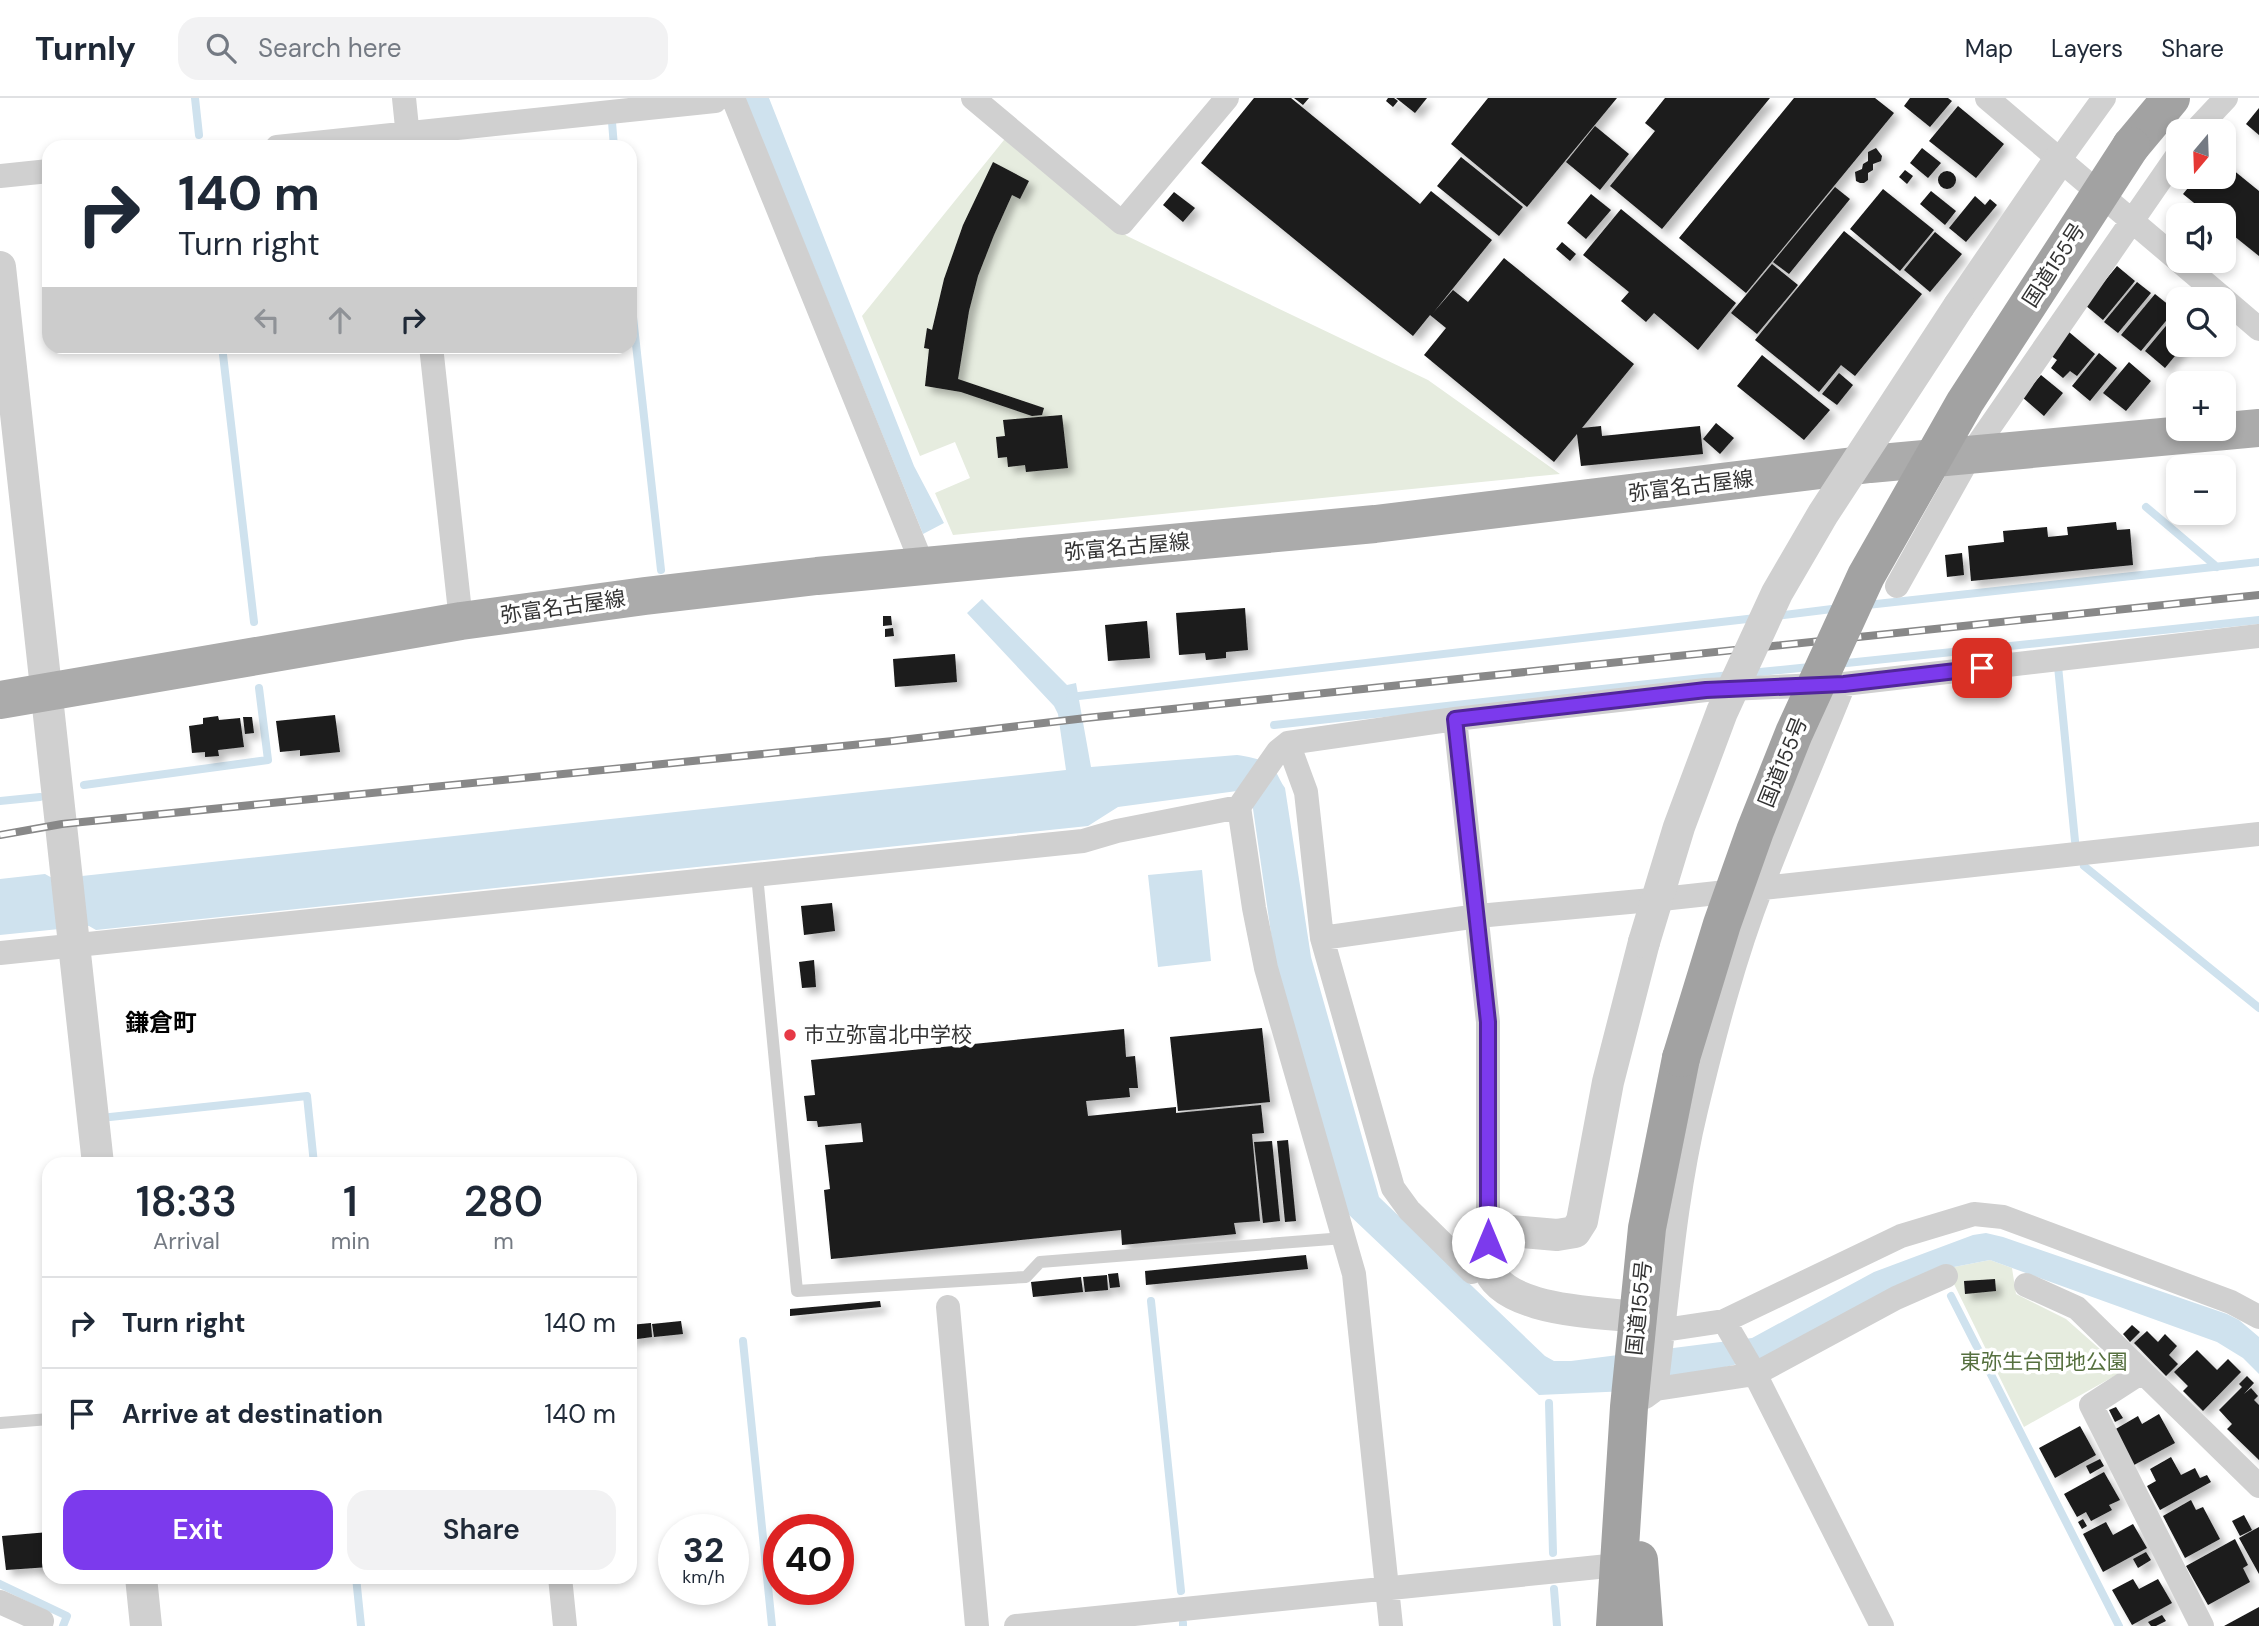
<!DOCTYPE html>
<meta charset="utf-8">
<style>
:root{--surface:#fff;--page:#f2f2f3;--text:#1f2937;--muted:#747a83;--line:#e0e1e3;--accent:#7c3aed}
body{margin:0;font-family:"DM Sans","Noto Sans JP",sans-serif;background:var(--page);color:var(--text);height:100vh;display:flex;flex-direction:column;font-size:26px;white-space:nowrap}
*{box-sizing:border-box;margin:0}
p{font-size:23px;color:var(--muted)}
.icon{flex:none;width:38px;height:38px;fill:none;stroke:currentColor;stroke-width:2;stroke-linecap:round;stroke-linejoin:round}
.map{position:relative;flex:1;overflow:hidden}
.panel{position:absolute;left:42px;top:1059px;width:595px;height:427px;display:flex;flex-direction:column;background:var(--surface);border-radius:21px;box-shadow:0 4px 10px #0003}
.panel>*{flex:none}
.top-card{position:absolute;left:42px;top:42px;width:595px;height:214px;border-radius:21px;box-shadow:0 4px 10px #0003;background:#fff;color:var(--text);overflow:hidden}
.needle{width:46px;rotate:199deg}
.controls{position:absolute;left:2166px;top:21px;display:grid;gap:14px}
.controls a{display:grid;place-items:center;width:70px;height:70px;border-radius:14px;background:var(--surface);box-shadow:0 4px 10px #0003;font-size:35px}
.speed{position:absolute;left:658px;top:1416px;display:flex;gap:14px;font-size:35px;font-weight:700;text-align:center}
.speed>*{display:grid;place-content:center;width:91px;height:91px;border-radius:50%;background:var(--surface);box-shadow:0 4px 10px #0003;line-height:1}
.speed small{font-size:18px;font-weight:400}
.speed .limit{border:10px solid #d22;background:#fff;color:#111}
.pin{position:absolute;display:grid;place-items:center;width:60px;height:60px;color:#fff;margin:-30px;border-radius:14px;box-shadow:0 4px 10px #0006}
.me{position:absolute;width:77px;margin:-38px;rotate:0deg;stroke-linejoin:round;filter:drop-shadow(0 0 5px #0008)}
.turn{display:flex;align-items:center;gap:24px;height:147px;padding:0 21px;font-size:32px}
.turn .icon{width:91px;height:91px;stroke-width:2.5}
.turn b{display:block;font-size:49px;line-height:60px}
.lanes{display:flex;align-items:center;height:66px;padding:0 21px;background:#0003;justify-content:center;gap:35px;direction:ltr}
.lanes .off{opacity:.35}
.eta{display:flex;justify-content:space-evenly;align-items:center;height:119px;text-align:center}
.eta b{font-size:42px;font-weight:600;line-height:49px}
.cta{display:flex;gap:14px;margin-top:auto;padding:14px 21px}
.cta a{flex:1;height:80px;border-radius:21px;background:var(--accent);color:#fff;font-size:28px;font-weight:600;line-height:80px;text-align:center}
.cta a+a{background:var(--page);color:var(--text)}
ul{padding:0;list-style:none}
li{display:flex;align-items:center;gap:21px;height:91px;padding:0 21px;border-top:2px solid var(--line)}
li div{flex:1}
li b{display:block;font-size:26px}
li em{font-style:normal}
header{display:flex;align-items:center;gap:42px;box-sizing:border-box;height:98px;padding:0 35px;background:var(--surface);border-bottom:2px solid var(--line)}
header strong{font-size:33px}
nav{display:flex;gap:38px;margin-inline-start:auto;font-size:24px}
.search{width:490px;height:63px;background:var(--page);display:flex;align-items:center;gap:18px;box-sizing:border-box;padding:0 24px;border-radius:21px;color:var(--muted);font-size:26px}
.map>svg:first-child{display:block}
.green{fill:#e6ecdf}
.water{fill:#cfe2ee}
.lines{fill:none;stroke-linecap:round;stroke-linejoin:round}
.stream{stroke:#cfe2ee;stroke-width:8}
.building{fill:#1a1a1a;filter:url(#shadow)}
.service{stroke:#d0d0d0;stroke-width:12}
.minor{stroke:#d0d0d0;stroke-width:24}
.tertiary{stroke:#d0d0d0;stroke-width:32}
.primary{stroke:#ababab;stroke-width:38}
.trunk{stroke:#a2a2a2;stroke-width:38}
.rail-casing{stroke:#888;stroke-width:8}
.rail{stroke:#fff;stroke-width:5;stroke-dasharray:16;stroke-linecap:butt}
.tertiary-bridge{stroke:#d0d0d0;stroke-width:32}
.trunk-bridge{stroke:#a2a2a2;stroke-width:38}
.route-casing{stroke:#51269a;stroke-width:18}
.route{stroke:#7c3aed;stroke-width:12}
.poi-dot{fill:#e63946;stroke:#fff;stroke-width:2.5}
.labels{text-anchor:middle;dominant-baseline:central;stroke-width:7;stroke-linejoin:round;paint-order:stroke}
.street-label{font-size:21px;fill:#333;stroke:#fff}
.poi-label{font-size:21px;fill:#333;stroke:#fff;text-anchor:start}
.park-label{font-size:21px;fill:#56703f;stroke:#fff}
.quarter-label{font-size:24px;font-weight:bold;fill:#000;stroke:#fff}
</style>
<header>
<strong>Turnly</strong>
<div class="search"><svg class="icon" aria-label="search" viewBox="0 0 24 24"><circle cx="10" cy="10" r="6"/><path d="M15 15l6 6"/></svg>Search here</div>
<nav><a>Map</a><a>Layers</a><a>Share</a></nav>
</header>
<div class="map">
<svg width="2259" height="1528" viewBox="0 0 2259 1528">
<defs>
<filter id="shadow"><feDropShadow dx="6" dy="6" stdDeviation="3.5" flood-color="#0004"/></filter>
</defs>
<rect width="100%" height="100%" fill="#fff"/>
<path class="green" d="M 1008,37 L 1127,138 L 1428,282 L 1560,376 L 953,437 L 935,395 L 970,380 L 955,344 L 920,358 L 862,218 Z
M 1990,1162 L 2012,1170 L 2016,1196 L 2066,1221 L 2119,1268 L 2118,1276 L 2024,1329 L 1954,1186 L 1954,1169 Z"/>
<path class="water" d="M 745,0 L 769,0 L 914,368 L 944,425 L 923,436 Z
M 982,501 L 1067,587 L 1076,585 L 1091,669 L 1237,657 C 1251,659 1268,662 1276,674 C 1279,679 1281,685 1285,690 L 1311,859 L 1379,1099 L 1545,1258 L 1554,1263 L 1571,1263 L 1752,1240 L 1874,1174 L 1973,1137 L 1986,1135 L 2003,1139 L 2227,1216 L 2239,1222 L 2259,1239 L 2259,1276 L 2243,1260 L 2217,1244 L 1990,1162 L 1954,1169 L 1762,1260 L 1628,1293 L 1539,1297 L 1348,1116 L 1275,863 L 1252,704 L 1237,693 L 1118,709 L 1088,728 L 96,832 L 89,828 L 0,837 L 0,781 L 45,776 L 54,781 L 1066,672 L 1058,616 L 1054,608 L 967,515 Z
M 1202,772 L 1211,863 L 1158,869 L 1148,777 Z"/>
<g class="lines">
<path class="stream" d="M 195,0 L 199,37
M 612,24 L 614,49
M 630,192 L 661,472
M 222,248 L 254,524
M 2146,409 L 2217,469
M 1867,507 L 2259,464
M 1776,518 L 1840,510
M 1837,566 L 2259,522
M 2058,568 L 2075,743
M 1750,575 L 1810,569
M 1070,599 L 1756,520
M 1274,627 L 1730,577
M 84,687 L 268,662 L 259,590
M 0,703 L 40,699
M 2084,768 L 2259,910
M 110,1019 L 307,998 L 314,1066
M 1951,1198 L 2119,1528
M 1151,1203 L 1181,1493
M 743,1243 L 772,1528
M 1549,1305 L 1553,1455
M 356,1479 L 361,1528
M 0,1486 L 67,1518 L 63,1528
M 1554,1491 L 1557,1528
M 1183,1525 L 1183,1528"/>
</g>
<path class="building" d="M 1254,0 L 1291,0 L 1420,106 L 1431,93 L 1492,142 L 1433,215 L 1453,192 L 1468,204 L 1504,160 L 1634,266 L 1582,330 L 1601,328 L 1602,338 L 1700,328 L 1703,356 L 1581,368 L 1577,336 L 1554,364 L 1424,257 L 1446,230 L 1430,217 L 1413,238 L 1201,65 Z
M 1294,0 L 1309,0 L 1303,7 Z
M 1388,0 L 1394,0 L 1398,3 L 1393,9 L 1386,3 Z
M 1396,0 L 1427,0 L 1415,15 Z
M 1488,0 L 1617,0 L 1527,109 L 1451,46 Z
M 1665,0 L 1770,0 L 1662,131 L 1610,88 L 1655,33 L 1645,25 Z
M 1794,0 L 1875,0 L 1894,15 L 1746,195 L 1679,140 Z
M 1910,0 L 1948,0 L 1952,3 L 1930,29 L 1904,8 Z
M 1958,8 L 2004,46 L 1976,80 L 1929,43 Z
M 2259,10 L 2259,37 L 2246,26 Z
M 1595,28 L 1629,56 L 1600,92 L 1566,64 Z
M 1876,50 L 1882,58 L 1881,63 L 1873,66 L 1873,72 L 1868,75 L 1868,82 L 1864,85 L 1860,85 L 1856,83 L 1855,74 L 1862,71 L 1863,66 L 1868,63 L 1868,54 Z
M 1922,50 L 1941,65 L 1928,80 L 1910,65 Z
M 1461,59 L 1523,109 L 1499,138 L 1437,88 Z
M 993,64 L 1029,83 L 1020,101 L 1012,97 L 994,137 L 978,178 L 969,213 L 958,281 L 1044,310 L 1042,317 L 1032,318 L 961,294 L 925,288 L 929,251 L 924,250 L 927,230 L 932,232 L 944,181 L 963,127 Z
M 2227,67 L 2259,93 L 2259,158 L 2224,130 L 2224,117 L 2209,117 L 2183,96 L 2197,79 L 2224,79 L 2224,71 Z
M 1905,72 L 1913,78 L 1907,86 L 1899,79 Z
M1938 82a9 9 0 1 1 18 0a9 9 0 1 1-18 0Z
M 1835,89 L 1850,101 L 1789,176 L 1773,164 Z
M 1883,91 L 1934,132 L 1900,173 L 1850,131 Z
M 1931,93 L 1956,113 L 1945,127 L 1920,106 Z
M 1174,94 L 1195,110 L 1183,124 L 1163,107 Z
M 1591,96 L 1611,112 L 1586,141 L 1567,125 Z
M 1975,98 L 1985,107 L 1990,101 L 1997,107 L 1966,144 L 1949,130 Z
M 1621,111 L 1736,205 L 1698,252 L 1654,215 L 1646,224 L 1621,203 L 1629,194 L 1583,157 Z
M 1844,133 L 1922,196 L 1855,278 L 1841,267 L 1819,294 L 1755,242 Z
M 1935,134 L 1962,156 L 1930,194 L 1904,172 Z
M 1562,144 L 1576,156 L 1570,163 L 1556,151 Z
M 1772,166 L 1798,187 L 1757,236 L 1731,215 Z
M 2117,168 L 2135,183 L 2103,222 L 2085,207 Z
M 2137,184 L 2151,195 L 2118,235 L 2104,224 Z
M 2155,196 L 2175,212 L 2141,253 L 2121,237 Z
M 2175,217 L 2179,221 L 2179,247 L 2184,247 L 2165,270 L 2145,253 Z
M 2069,234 L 2095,256 L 2077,278 L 2070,273 L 2063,280 L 2051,270 L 2057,262 L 2050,257 Z
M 2099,255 L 2117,270 L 2090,303 L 2072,288 Z
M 1762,257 L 1830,312 L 1804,342 L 1737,288 Z
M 2129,264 L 2151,283 L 2126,313 L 2103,295 Z
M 1839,275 L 1853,287 L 1837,307 L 1822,296 Z
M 2041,277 L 2063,295 L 2044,318 L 2022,299 Z
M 1062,317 L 1068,370 L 1026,374 L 1025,367 L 1008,369 L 1007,359 L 998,360 L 996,339 L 1005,338 L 1003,322 Z
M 1716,325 L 1734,340 L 1720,356 L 1703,341 Z
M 2116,424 L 2117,432 L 2130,431 L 2133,467 L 1971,483 L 1968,448 L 2004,444 L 2003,433 L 2047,429 L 2048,439 L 2068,437 L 2067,429 Z
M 1962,455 L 1964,477 L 1947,479 L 1945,457 Z
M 1245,510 L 1248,552 L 1226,554 L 1226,560 L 1206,562 L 1205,555 L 1179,557 L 1176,515 Z
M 883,518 L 891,518 L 892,527 L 883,528 Z
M 1147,523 L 1150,560 L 1108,563 L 1105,527 Z
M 893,530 L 894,538 L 885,539 L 885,531 Z
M 955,556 L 957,584 L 895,589 L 893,561 Z
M 335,617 L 340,654 L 300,658 L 300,652 L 280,654 L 276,623 Z
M 218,618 L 219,622 L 240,620 L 244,649 L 218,652 L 219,658 L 205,659 L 205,654 L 192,655 L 189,628 L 203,626 L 203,620 Z
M 243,619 L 252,619 L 254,635 L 245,636 Z
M 832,805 L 835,833 L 804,837 L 801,808 Z
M 814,862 L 816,889 L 802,890 L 799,864 Z
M 1262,930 L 1270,1004 L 1178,1013 L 1170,939 Z
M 1124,931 L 1126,959 L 1135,958 L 1138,990 L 1129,990 L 1130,999 L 1086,1003 L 1088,1018 L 1176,1009 L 1176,1015 L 1261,1007 L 1264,1035 L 1252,1036 L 1260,1123 L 1234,1125 L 1236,1136 L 1122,1147 L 1121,1132 L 831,1161 L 824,1092 L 830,1091 L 825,1047 L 863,1044 L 861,1025 L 818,1029 L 817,1023 L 807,1023 L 804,998 L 815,997 L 811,962 Z
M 1288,1042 L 1296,1123 L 1285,1124 L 1277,1043 Z
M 1272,1043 L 1280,1123 L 1263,1125 L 1254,1044 Z
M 1306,1157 L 1308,1171 L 1146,1187 L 1145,1173 Z
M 1118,1175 L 1120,1189 L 1110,1190 L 1108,1176 Z
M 1107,1177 L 1108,1192 L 1085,1194 L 1083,1179 Z
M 1081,1179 L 1083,1194 L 1033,1199 L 1031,1184 Z
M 1995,1181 L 1996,1193 L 1965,1196 L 1964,1183 Z
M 880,1203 L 881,1209 L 790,1218 L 790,1211 Z
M 681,1223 L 683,1236 L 654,1239 L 652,1226 Z
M 651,1225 L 652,1239 L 630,1242 L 630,1227 Z
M 2132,1227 L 2140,1234 L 2130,1244 L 2123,1236 Z
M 2147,1233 L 2158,1244 L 2165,1236 L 2177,1248 L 2169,1257 L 2178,1266 L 2166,1278 L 2134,1245 Z
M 2197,1252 L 2217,1272 L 2228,1261 L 2241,1274 L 2203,1313 L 2183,1293 L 2188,1288 L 2174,1274 Z
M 2247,1278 L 2254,1285 L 2244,1296 L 2251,1290 L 2258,1298 L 2254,1302 L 2259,1307 L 2259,1362 L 2227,1331 L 2232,1326 L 2219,1312 L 2242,1289 L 2239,1286 Z
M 2116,1309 L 2123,1320 L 2115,1324 L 2109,1312 Z
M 2159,1316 L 2175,1345 L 2134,1367 L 2114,1332 L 2138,1318 L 2142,1326 Z
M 2080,1328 L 2096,1357 L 2055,1380 L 2039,1350 Z
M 2171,1359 L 2181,1377 L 2195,1370 L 2200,1380 L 2207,1377 L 2211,1384 L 2160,1412 L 2147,1388 L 2156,1383 L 2150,1371 Z
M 2100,1361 L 2104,1368 L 2090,1376 L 2086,1368 Z
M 2104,1374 L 2120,1402 L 2109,1407 L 2112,1412 L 2091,1423 L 2086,1414 L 2077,1419 L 2064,1396 Z
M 2191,1402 L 2196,1412 L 2203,1409 L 2220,1441 L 2185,1460 L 2163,1418 Z
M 2244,1417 L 2252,1432 L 2240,1438 L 2232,1423 Z
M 2083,1421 L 2087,1428 L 2082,1431 L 2078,1424 Z
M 2106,1424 L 2113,1437 L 2133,1426 L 2147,1450 L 2103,1474 L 2083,1436 Z
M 2259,1429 L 2259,1476 L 2239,1440 Z
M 49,1434 L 49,1469 L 6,1472 L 2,1438 Z
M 2235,1441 L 2248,1467 L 2243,1470 L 2250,1484 L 2208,1507 L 2186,1468 Z
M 2146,1454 L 2151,1462 L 2138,1470 L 2133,1461 Z
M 2133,1481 L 2139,1491 L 2158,1481 L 2172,1505 L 2132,1527 L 2112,1492 Z
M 2259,1509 L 2259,1528 L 2224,1528 Z
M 2162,1517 L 2166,1523 L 2156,1528 L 2151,1528 L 2148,1524 Z"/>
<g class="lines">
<path class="service" d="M 757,777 L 797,1193 L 1026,1179 L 1040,1164 L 1344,1140
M 0,1325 L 49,1321"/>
<path class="minor" d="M 404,0 L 409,49
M 733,0 L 923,468
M 973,0 L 1122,125 L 1227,0
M 1987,0 L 2224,201
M 2195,33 L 2226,0
M 277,49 L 715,3 L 717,0
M 2060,61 L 2104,0
M 0,78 L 49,73
M 2224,201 L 2259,231
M 431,248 L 461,523
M 1897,488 L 1971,356 L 2179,55
M 1455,621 L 1488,924 L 1488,1131
M 1288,645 L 1306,694 L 1322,840 L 1478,818 L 1662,801 L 2259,736
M 1322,840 L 1393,1090 L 1409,1112 L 1472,1174 L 1487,1166
M 0,855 L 1083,743 L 1117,733 L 1239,709
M 2026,1187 L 2077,1210 L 2259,1388
M 948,1209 L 977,1528
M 1724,1223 L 1755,1276 L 1882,1528
M 1664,1232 L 1724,1223 L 1901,1138 L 1974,1116 L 2003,1119 L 2231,1204 L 2259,1219
M 2142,1274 L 2091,1307 L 2202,1528
M 1656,1291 C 1668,1199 1674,1103 1696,1012 C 1714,937 1734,860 1762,788 C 1788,720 1817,653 1844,586
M 1645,1299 L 1656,1291 L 1755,1276 L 1896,1200 L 1946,1178
M 560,1479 L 565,1528
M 0,1504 L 42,1523 L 40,1528
M 1016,1528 L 1618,1467
M 1391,1528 L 1354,1176 L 1266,870 L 1254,810 L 1239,709 L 1278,653 L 1288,645 L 1455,621 L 1706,592 L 1844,586 L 2259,538"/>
<path class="tertiary" d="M 0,169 L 98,1066
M 1959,208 L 2060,61
M 1638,1219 C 1599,1214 1495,1214 1487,1164 C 1486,1154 1488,1142 1488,1131 L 1557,1137 L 1575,1134 L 1582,1123 L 1608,984 L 1644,844
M 141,1479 L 146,1528"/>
<path class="primary" d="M 0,602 L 461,523 L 645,498 L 817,478 L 1375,426 L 1870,366 L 2259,330"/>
<path class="trunk" d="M 2131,48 L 2171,0
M 1639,1462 L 1644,1528
M 1615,1528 L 1629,1309 L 1647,1130 L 1681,960"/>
<defs>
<path id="rail" d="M 0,737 L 62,726 L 893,643 L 1086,620 L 2259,497"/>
</defs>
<use href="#rail" class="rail-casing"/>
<use href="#rail" class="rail"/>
<path class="tertiary-bridge" d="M 1644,844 L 1679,729 L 1722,614 L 1777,495 L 1823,416 L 1959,208"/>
<path class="trunk-bridge" d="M 1681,960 L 1722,826 L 1755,733 L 1794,635 L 1866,478 L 1965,304 L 2131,48"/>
</g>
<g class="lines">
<defs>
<path id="route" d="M 1488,1144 L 1488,924 L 1455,621 L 1706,592 L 1844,586 L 1982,570"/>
</defs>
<use href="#route" class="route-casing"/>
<use href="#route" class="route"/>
</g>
<circle class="poi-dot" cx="790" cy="937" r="7"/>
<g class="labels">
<g class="street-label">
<text transform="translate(2054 167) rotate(-57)">国道155号</text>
<text transform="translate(1691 388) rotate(-7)">弥富名古屋線</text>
<text transform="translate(1127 449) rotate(-5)">弥富名古屋線</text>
<text transform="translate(563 509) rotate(-8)">弥富名古屋線</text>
<text transform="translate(1783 664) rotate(-68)">国道155号</text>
<text transform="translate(1639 1210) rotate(-84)">国道155号</text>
</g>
<g class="poi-label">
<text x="804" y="937">市立弥富北中学校</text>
</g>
<g class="park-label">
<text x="2044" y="1264">東弥生台団地公園</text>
</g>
<g class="quarter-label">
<text x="161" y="924">鎌倉町</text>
</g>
</g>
</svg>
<div class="controls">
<a><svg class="needle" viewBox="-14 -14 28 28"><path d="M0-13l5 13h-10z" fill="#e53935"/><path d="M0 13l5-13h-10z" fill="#747a83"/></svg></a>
<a><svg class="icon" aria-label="sound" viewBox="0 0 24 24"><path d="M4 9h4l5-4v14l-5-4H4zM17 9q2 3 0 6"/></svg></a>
<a><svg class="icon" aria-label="search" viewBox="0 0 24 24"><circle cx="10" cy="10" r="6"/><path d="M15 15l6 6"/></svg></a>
<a>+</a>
<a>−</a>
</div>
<div class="speed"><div>32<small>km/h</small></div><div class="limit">40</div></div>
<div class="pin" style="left:1982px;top:570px;background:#d93025"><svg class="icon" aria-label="arrive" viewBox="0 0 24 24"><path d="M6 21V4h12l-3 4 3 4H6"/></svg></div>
<svg class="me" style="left:1488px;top:1144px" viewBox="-20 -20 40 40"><circle r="19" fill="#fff"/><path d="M0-13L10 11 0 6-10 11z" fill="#7c3aed"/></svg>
<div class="top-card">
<div class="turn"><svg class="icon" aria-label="right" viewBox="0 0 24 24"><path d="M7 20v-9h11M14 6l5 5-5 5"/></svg><div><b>140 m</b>Turn right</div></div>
<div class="lanes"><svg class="icon off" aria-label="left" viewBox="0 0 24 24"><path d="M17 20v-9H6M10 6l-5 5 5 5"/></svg><svg class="icon off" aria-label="ahead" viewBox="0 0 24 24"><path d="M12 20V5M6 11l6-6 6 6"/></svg><svg class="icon" aria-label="right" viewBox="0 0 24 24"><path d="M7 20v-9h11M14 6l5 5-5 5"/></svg></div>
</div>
<section class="panel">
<div class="eta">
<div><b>18:33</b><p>Arrival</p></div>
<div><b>1</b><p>min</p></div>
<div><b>280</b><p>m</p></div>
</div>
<ul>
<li><svg class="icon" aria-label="right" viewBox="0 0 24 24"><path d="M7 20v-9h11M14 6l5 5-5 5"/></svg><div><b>Turn right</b></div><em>140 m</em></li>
<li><svg class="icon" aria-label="arrive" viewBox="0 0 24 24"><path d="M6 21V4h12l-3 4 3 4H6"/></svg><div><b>Arrive at destination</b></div><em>140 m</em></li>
</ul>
<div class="cta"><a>Exit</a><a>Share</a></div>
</section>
</div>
